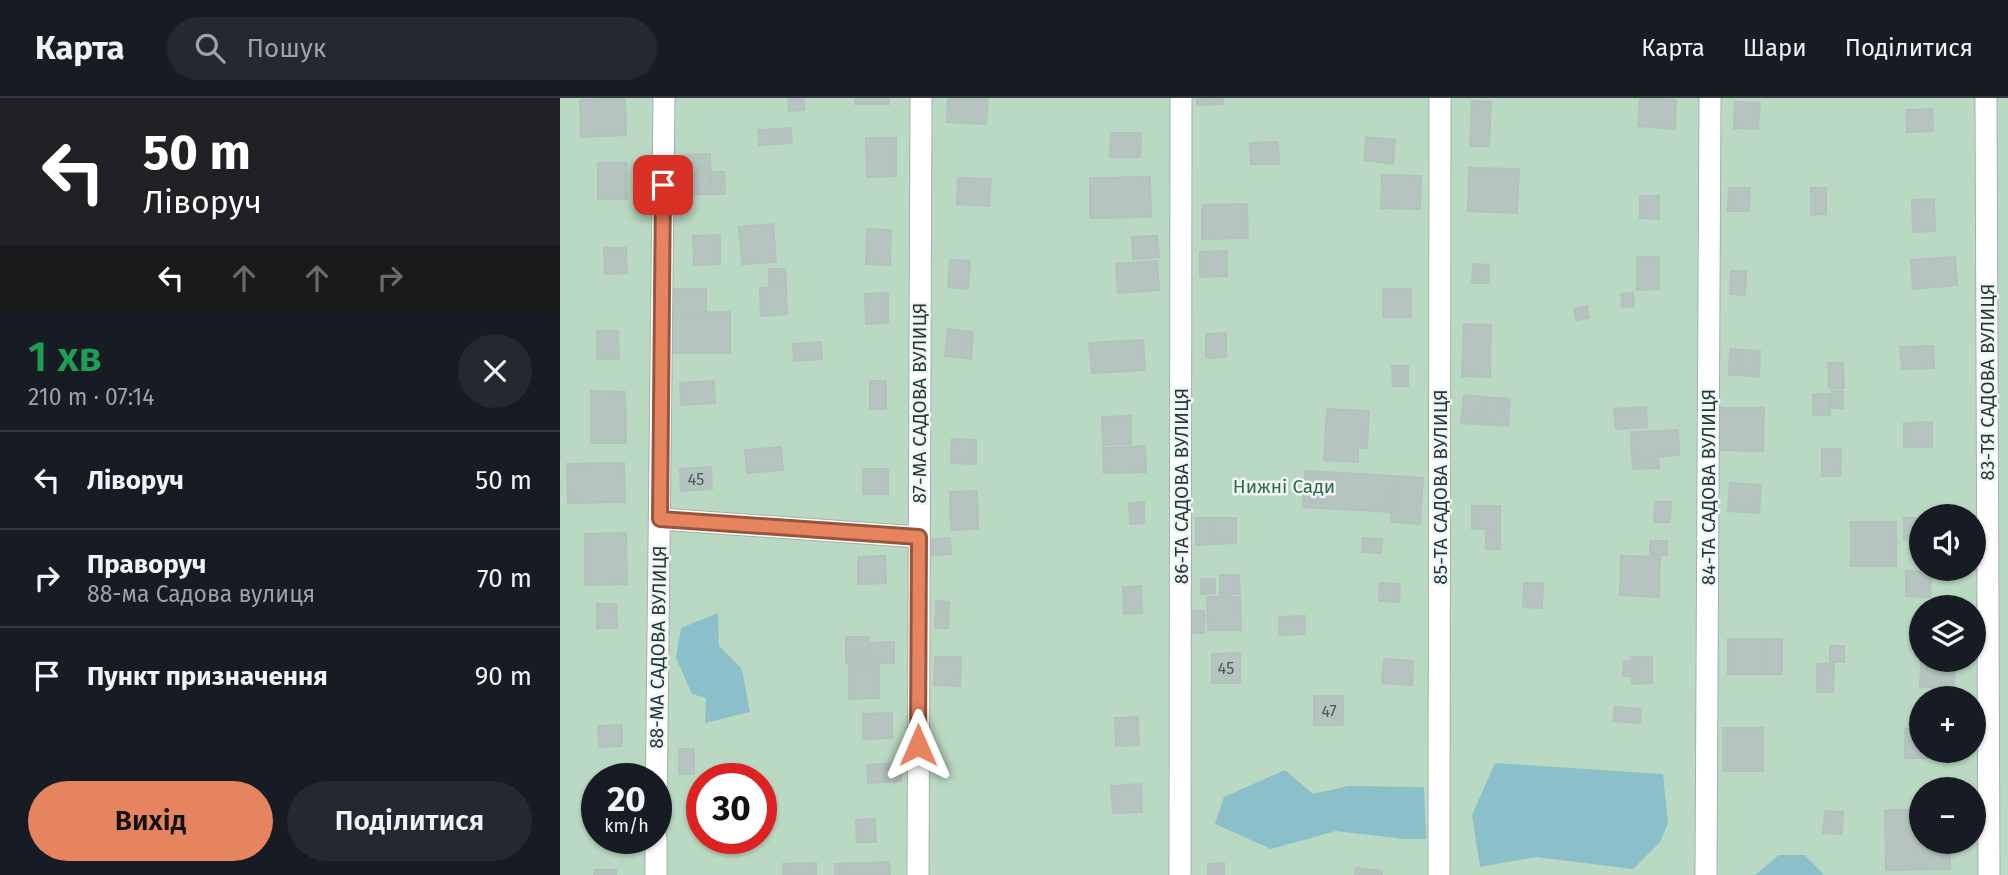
<!DOCTYPE html>
<html lang="uk">
<meta charset="utf-8">
<style>
:root{--surface:#171b24;--page:#242831;--text:#f1f3f6;--muted:#9ea1a6;--line:#363941;--accent:#e68460}
body{margin:0;font-family:"Fira Sans",sans-serif;background:var(--page);color:var(--text);height:100vh;display:flex;flex-direction:column;font-size:26px;white-space:nowrap}
*{box-sizing:border-box;margin:0}
p{font-size:23px;color:var(--muted)}
.icon{flex:none;width:38px;height:38px;fill:none;stroke:currentColor;stroke-width:2;stroke-linecap:round;stroke-linejoin:round}
.map{position:relative;flex:1;overflow:hidden}
.sheet{display:flex;flex-direction:column;background:var(--surface);width:560px}
.sheet>*{flex:none}
.banner{background:#202124;color:#fff;overflow:hidden}
.controls{position:absolute;left:1349px;top:406px;display:grid;gap:14px}
.controls a{display:grid;place-items:center;width:77px;height:77px;border-radius:50%;background:var(--surface);box-shadow:0 2px 5px #0004;font-size:35px}
.speed{position:absolute;left:21px;top:665px;display:flex;gap:14px;font-size:35px;font-weight:700;text-align:center}
.speed>*{display:grid;place-content:center;width:91px;height:91px;border-radius:50%;background:var(--surface);box-shadow:0 2px 5px #0004;line-height:1}
.speed small{font-size:18px;font-weight:400}
.speed .limit{border:10px solid #d22;background:#fff;color:#111}
.pin{position:absolute;display:grid;place-items:center;width:60px;height:60px;color:#fff;margin:-30px;border-radius:14px;box-shadow:0 4px 10px #0006}
.me{position:absolute;width:77px;margin:-38px;rotate:0deg;stroke-linejoin:round;filter:drop-shadow(0 0 5px #0008)}
.turn{display:flex;align-items:center;gap:24px;height:147px;padding:0 28px;font-size:32px}
.turn .icon{width:91px;height:91px;stroke-width:2.5}
.turn b{display:block;font-size:49px;line-height:60px}
.lanes{display:flex;align-items:center;height:66px;padding:0 28px;background:#0003;justify-content:center;gap:35px;direction:ltr}
.lanes .off{opacity:.35}
.round{display:grid;place-items:center;flex:none;width:74px;height:74px;border-radius:37px;background:var(--page)}
.headline{display:flex;align-items:center;justify-content:space-between;height:119px;padding:0 28px}
h1{font-size:42px;font-weight:600;line-height:52px;color:#1e9e55}
.action{display:flex;gap:14px;margin-top:auto;padding:14px 28px}
.action a{flex:1;height:80px;border-radius:42px;background:var(--accent);color:#111;font-size:28px;font-weight:600;line-height:80px;text-align:center}
.action a+a{background:var(--page);color:var(--text)}
ul{padding:0;list-style:none}
li{display:flex;align-items:center;gap:21px;height:98px;padding:0 28px;border-top:2px solid var(--line)}
li div{flex:1}
li b{display:block;font-size:26px}
li em{font-style:normal}
header{display:flex;align-items:center;gap:42px;box-sizing:border-box;height:98px;padding:0 35px;background:var(--surface);border-bottom:2px solid var(--line)}
header strong{font-size:33px}
nav{display:flex;gap:38px;margin-inline-start:auto;font-size:24px}
.search{width:490px;height:63px;background:var(--page);display:flex;align-items:center;gap:18px;box-sizing:border-box;padding:0 24px;border-radius:38px;color:var(--muted);font-size:26px}
main{display:flex;flex:1;min-height:0}
.map>svg:first-child{display:block}
.green{fill:#bad9c3;fill-rule:evenodd}
.water{fill:#8bbfca}
.building{fill:#b5c4be;stroke:#b2c2bc;stroke-width:2}
.lines{fill:none;stroke-linecap:round;stroke-linejoin:round}
.minor-casing{stroke:#a3b0ac;stroke-width:23}
.minor{stroke:#fff;stroke-width:21}
.route-casing{stroke:#96563e;stroke-width:18}
.route{stroke:#e68460;stroke-width:12}
.labels{text-anchor:middle;dominant-baseline:central;stroke-width:5;stroke-linejoin:round;paint-order:stroke}
.number-label{font-size:16px;fill:#475b55}
.street-label{font-size:19px;fill:#223832;stroke:#eff6f3}
.park-label{font-size:19px;fill:#2f6b48;stroke:#eff6f3}
</style>
<header>
<strong>Карта</strong>
<div class="search"><svg class="icon" aria-label="search" viewBox="0 0 24 24"><circle cx="10" cy="10" r="6"/><path d="M15 15l6 6"/></svg>Пошук</div>
<nav><a>Карта</a><a>Шари</a><a>Поділитися</a></nav>
</header>
<main>
<section class="sheet">
<div class="banner">
<div class="turn"><svg class="icon" aria-label="left" viewBox="0 0 24 24"><path d="M17 20v-9H6M10 6l-5 5 5 5"/></svg><div><b>50 m</b>Ліворуч</div></div>
<div class="lanes"><svg class="icon" aria-label="left" viewBox="0 0 24 24"><path d="M17 20v-9H6M10 6l-5 5 5 5"/></svg><svg class="icon off" aria-label="ahead" viewBox="0 0 24 24"><path d="M12 20V5M6 11l6-6 6 6"/></svg><svg class="icon off" aria-label="ahead" viewBox="0 0 24 24"><path d="M12 20V5M6 11l6-6 6 6"/></svg><svg class="icon off" aria-label="right" viewBox="0 0 24 24"><path d="M7 20v-9h11M14 6l5 5-5 5"/></svg></div>
</div>
<div class="headline"><div><h1>1 хв</h1><p>210 m · 07:14</p></div><a class="round"><svg class="icon" aria-label="close" viewBox="0 0 24 24"><path d="M6 6l12 12M18 6L6 18"/></svg></a></div>
<ul>
<li><svg class="icon" aria-label="left" viewBox="0 0 24 24"><path d="M17 20v-9H6M10 6l-5 5 5 5"/></svg><div><b>Ліворуч</b></div><em>50 m</em></li>
<li><svg class="icon" aria-label="right" viewBox="0 0 24 24"><path d="M7 20v-9h11M14 6l5 5-5 5"/></svg><div><b>Праворуч</b><p>88-ма Садова вулиця</p></div><em>70 m</em></li>
<li><svg class="icon" aria-label="arrive" viewBox="0 0 24 24"><path d="M6 21V4h12l-3 4 3 4H6"/></svg><div><b>Пункт призначення</b></div><em>90 m</em></li>
</ul>
<div class="action"><a>Вихід</a><a>Поділитися</a></div>
</section>
<div class="map">
<svg width="1448" height="777" viewBox="0 0 1448 777">
<rect width="100%" height="100%" fill="#dfe9e5"/>
<path class="green" d="M 0,0 L 1448,0 L 1448,777 L 0,777 ZM 1362,418 L 1414,418 L 1414,471 L 1362,471 ZM 1362,509 L 1414,509 L 1414,562 L 1362,562 ZM 1362,600 L 1414,600 L 1414,653 L 1362,653 ZM 37,681 L 96,681 L 96,740 L 37,740 ZM 142,681 L 201,681 L 201,740 L 142,740 ZM 1362,691 L 1414,691 L 1414,744 L 1362,744 Z"/>
<path class="water" d="M 158,515 L 159,548 L 182,571 L 190,614 L 145,625 L 146,600 L 132,596 L 116,560 L 121,530 Z
M 935,665 L 1103,676 L 1108,725 L 1100,744 L 1073,771 L 976,759 L 920,769 L 912,717 Z
M 725,672 L 753,696 L 788,688 L 864,689 L 866,741 L 844,741 L 776,733 L 711,751 L 655,726 L 664,699 Z
M 1219,757 L 1245,757 L 1264,777 L 1195,777 Z"/>
<path class="building" d="M 65,0 L 66,37 L 21,39 L 20,2 Z
M 228,0 L 244,0 L 244,12 L 229,13 Z
M 295,0 L 329,0 L 329,6 L 295,6 Z
M 388,0 L 428,0 L 426,26 L 387,24 Z
M 637,0 L 663,0 L 663,6 L 637,7 Z
M 1080,0 L 1116,2 L 1115,31 L 1078,28 Z
M 912,3 L 931,4 L 929,48 L 910,48 Z
M 1175,4 L 1200,5 L 1198,31 L 1174,30 Z
M 1372,11 L 1373,33 L 1347,34 L 1346,12 Z
M 231,30 L 232,45 L 199,47 L 198,32 Z
M 551,35 L 581,35 L 580,59 L 550,59 Z
M 806,39 L 835,42 L 833,66 L 804,62 Z
M 306,40 L 336,40 L 336,78 L 307,79 Z
M 718,44 L 719,66 L 691,66 L 690,45 Z
M 150,56 L 151,96 L 124,96 L 124,57 Z
M 38,65 L 66,65 L 67,101 L 38,101 Z
M 909,70 L 959,71 L 957,115 L 908,113 Z
M 150,74 L 164,74 L 165,96 L 151,96 Z
M 822,77 L 861,78 L 860,111 L 821,110 Z
M 590,79 L 591,119 L 530,120 L 530,80 Z
M 398,80 L 431,81 L 429,108 L 397,106 Z
M 1169,90 L 1190,90 L 1189,113 L 1168,113 Z
M 1251,90 L 1266,90 L 1266,116 L 1251,117 Z
M 1080,98 L 1099,98 L 1099,121 L 1080,120 Z
M 1374,101 L 1375,133 L 1353,134 L 1352,102 Z
M 687,106 L 688,140 L 642,141 L 642,107 Z
M 213,126 L 216,164 L 182,166 L 179,129 Z
M 307,131 L 331,132 L 330,167 L 306,166 Z
M 160,137 L 160,166 L 134,167 L 133,138 Z
M 597,138 L 599,159 L 573,161 L 572,139 Z
M 44,150 L 66,150 L 67,175 L 45,176 Z
M 667,153 L 667,178 L 640,179 L 640,154 Z
M 1077,159 L 1099,159 L 1099,191 L 1077,192 Z
M 1395,159 L 1397,187 L 1353,191 L 1351,162 Z
M 390,162 L 410,163 L 408,191 L 388,189 Z
M 597,163 L 599,192 L 558,195 L 556,166 Z
M 913,166 L 929,167 L 929,185 L 912,185 Z
M 209,171 L 225,171 L 226,188 L 209,189 Z
M 1171,173 L 1186,173 L 1185,197 L 1170,196 Z
M 226,188 L 227,216 L 201,218 L 200,190 Z
M 112,191 L 146,191 L 146,215 L 112,215 Z
M 823,191 L 851,191 L 851,219 L 823,219 Z
M 328,195 L 328,225 L 306,226 L 305,196 Z
M 1073,195 L 1074,208 L 1062,209 L 1061,196 Z
M 1027,208 L 1029,220 L 1016,222 L 1014,211 Z
M 170,214 L 170,255 L 112,255 L 112,215 Z
M 904,226 L 931,227 L 930,279 L 902,278 Z
M 388,231 L 404,233 L 401,260 L 385,258 Z
M 37,233 L 58,233 L 59,261 L 37,261 Z
M 404,233 L 413,234 L 411,261 L 401,260 Z
M 666,235 L 666,259 L 646,260 L 646,236 Z
M 583,242 L 585,272 L 532,275 L 529,245 Z
M 261,244 L 262,261 L 234,263 L 233,246 Z
M 1373,248 L 1374,270 L 1342,271 L 1340,249 Z
M 1170,251 L 1183,252 L 1182,277 L 1169,277 Z
M 1183,252 L 1200,253 L 1199,279 L 1182,277 Z
M 1268,265 L 1283,265 L 1284,290 L 1269,290 Z
M 832,268 L 848,268 L 848,288 L 833,288 Z
M 154,283 L 155,305 L 121,307 L 120,285 Z
M 310,283 L 326,283 L 326,311 L 310,311 Z
M 31,293 L 65,294 L 66,345 L 31,345 Z
M 1271,293 L 1283,293 L 1283,310 L 1271,310 Z
M 1253,296 L 1269,296 L 1270,317 L 1253,317 Z
M 904,297 L 922,299 L 919,326 L 901,325 Z
M 922,299 L 938,300 L 935,327 L 919,326 Z
M 938,300 L 950,301 L 948,328 L 935,327 Z
M 1086,309 L 1087,329 L 1056,331 L 1054,311 Z
M 1155,310 L 1204,310 L 1203,353 L 1154,352 Z
M 767,311 L 809,313 L 807,350 L 798,350 L 798,364 L 764,362 Z
M 571,318 L 571,346 L 543,347 L 542,319 Z
M 1372,324 L 1372,349 L 1344,349 L 1344,325 Z
M 1118,332 L 1119,357 L 1072,360 L 1071,334 Z
M 392,341 L 416,342 L 416,366 L 391,365 Z
M 585,348 L 586,374 L 544,375 L 543,350 Z
M 221,349 L 223,372 L 187,375 L 185,352 Z
M 1262,351 L 1281,351 L 1280,378 L 1262,378 Z
M 1098,358 L 1099,370 L 1073,371 L 1072,360 Z
M 64,365 L 65,404 L 8,405 L 7,366 Z
M 151,369 L 152,391 L 121,393 L 120,371 Z
M 303,371 L 328,371 L 328,396 L 303,396 Z
M 745,373 L 765,374 L 762,410 L 743,409 Z
M 765,374 L 833,378 L 831,414 L 762,410 Z
M 833,378 L 863,380 L 860,426 L 831,424 Z
M 1170,385 L 1201,387 L 1199,415 L 1168,413 Z
M 417,393 L 418,431 L 391,432 L 390,394 Z
M 584,404 L 584,425 L 570,426 L 569,405 Z
M 1095,404 L 1111,404 L 1110,424 L 1094,424 Z
M 912,408 L 940,408 L 940,431 L 912,431 Z
M 636,420 L 651,420 L 651,446 L 636,447 Z
M 651,420 L 676,420 L 676,445 L 652,446 Z
M 1344,420 L 1362,420 L 1362,441 L 1344,442 Z
M 1291,424 L 1336,424 L 1336,468 L 1291,468 Z
M 926,431 L 940,431 L 940,451 L 926,451 Z
M 66,435 L 67,486 L 25,487 L 25,436 Z
M 390,440 L 391,456 L 364,458 L 363,442 Z
M 803,440 L 822,441 L 821,455 L 802,454 Z
M 1090,443 L 1107,443 L 1107,457 L 1090,457 Z
M 1414,450 L 1416,450 L 1417,472 L 1397,472 L 1414,471 Z
M 325,458 L 326,485 L 298,486 L 298,459 Z
M 1061,458 L 1100,459 L 1099,499 L 1060,497 Z
M 1346,473 L 1371,474 L 1370,499 L 1346,498 Z
M 660,477 L 679,477 L 680,496 L 660,497 Z
M 641,481 L 655,481 L 655,495 L 641,496 Z
M 820,485 L 840,486 L 839,504 L 819,503 Z
M 964,485 L 983,485 L 982,510 L 963,509 Z
M 581,488 L 582,515 L 564,516 L 563,489 Z
M 647,499 L 680,499 L 681,532 L 648,532 Z
M 376,503 L 389,504 L 388,530 L 375,530 Z
M 37,506 L 56,506 L 57,530 L 37,530 Z
M 627,513 L 644,513 L 644,535 L 627,535 Z
M 745,518 L 745,536 L 719,537 L 719,519 Z
M 286,539 L 309,539 L 309,558 L 286,558 Z
M 1168,541 L 1205,541 L 1205,576 L 1168,576 Z
M 1205,541 L 1222,541 L 1222,576 L 1205,576 Z
M 334,544 L 334,565 L 309,565 L 309,545 Z
M 1270,548 L 1284,548 L 1284,564 L 1270,564 Z
M 1362,549 L 1362,562 L 1395,562 L 1394,589 L 1360,589 Z
M 680,555 L 680,585 L 652,585 L 652,556 Z
M 286,558 L 309,558 L 309,565 L 286,565 Z
M 375,559 L 401,559 L 400,588 L 374,587 Z
M 1072,559 L 1092,559 L 1092,585 L 1072,586 Z
M 824,561 L 853,563 L 852,587 L 822,585 Z
M 1064,563 L 1072,563 L 1072,578 L 1063,578 Z
M 289,566 L 319,566 L 319,600 L 289,601 Z
M 1257,566 L 1274,566 L 1273,594 L 1257,594 Z
M 754,598 L 783,598 L 783,627 L 754,627 Z
M 1055,609 L 1081,611 L 1080,625 L 1053,623 Z
M 332,615 L 332,640 L 303,641 L 303,616 Z
M 578,619 L 579,647 L 556,648 L 555,620 Z
M 62,627 L 62,648 L 39,649 L 38,628 Z
M 1163,630 L 1203,630 L 1203,673 L 1163,673 Z
M 1345,631 L 1362,631 L 1362,653 L 1367,653 L 1367,660 L 1345,660 Z
M 119,651 L 134,651 L 134,676 L 119,676 Z
M 340,665 L 341,683 L 308,685 L 307,667 Z
M 581,686 L 582,714 L 553,715 L 551,688 Z
M 1325,712 L 1362,712 L 1362,744 L 1390,744 L 1390,771 L 1326,772 Z
M 34,713 L 37,713 L 37,735 L 34,735 Z
M 1265,713 L 1283,714 L 1282,736 L 1263,735 Z
M 315,721 L 316,744 L 297,744 L 296,722 Z
M 329,764 L 330,777 L 275,777 L 275,766 Z
M 256,765 L 256,777 L 223,777 L 223,766 Z
M 664,765 L 664,777 L 648,777 L 648,766 Z
M 796,770 L 822,773 L 822,777 L 795,777 Z
M 34,772 L 56,772 L 56,777 L 34,777 Z"/>
<g class="lines">
<defs>
<path id="minor" d="M 1426,0 L 1429,777
M 100,421 L 359,439
M 96,720 L 104,0
M 96,777 L 96,740
M 358,777 L 361,0
M 620,777 L 621,0
M 879,777 L 880,0
M 1146,777 L 1150,0"/>
</defs>
<use href="#minor" class="minor-casing"/>
<use href="#minor" class="minor"/>
</g>
<g class="lines">
<defs>
<path id="route" d="M 103,87 L 100,421 L 359,439 L 358,647"/>
</defs>
<use href="#route" class="route-casing"/>
<use href="#route" class="route"/>
</g>
<g class="labels">
<g class="number-label">
<text x="136" y="381">45</text>
<text x="666" y="570">45</text>
<text x="769" y="613">47</text>
</g>
<g class="street-label">
<text transform="translate(1427 284) rotate(-90)">83-ТЯ САДОВА ВУЛИЦЯ</text>
<text transform="translate(359 305) rotate(-90)">87-МА САДОВА ВУЛИЦЯ</text>
<text transform="translate(621 388) rotate(-90)">86-ТА САДОВА ВУЛИЦЯ</text>
<text transform="translate(880 389) rotate(-90)">85-ТА САДОВА ВУЛИЦЯ</text>
<text transform="translate(1148 389) rotate(-90)">84-ТА САДОВА ВУЛИЦЯ</text>
<text transform="translate(98 549) rotate(-89)">88-МА САДОВА ВУЛИЦЯ</text>
</g>
<g class="park-label">
<text x="724" y="388">Нижні Сади</text>
</g>
</g>
</svg>
<div class="controls">
<a><svg class="icon" aria-label="sound" viewBox="0 0 24 24"><path d="M4 9h4l5-4v14l-5-4H4zM17 9q2 3 0 6"/></svg></a>
<a><svg class="icon" aria-label="layers" viewBox="0 0 24 24"><path d="M12 4l9 5-9 5-9-5zM3 14l9 5 9-5"/></svg></a>
<a>+</a>
<a>−</a>
</div>
<div class="speed"><div>20<small>km/h</small></div><div class="limit">30</div></div>
<div class="pin" style="left:103px;top:87px;background:#d93025"><svg class="icon" aria-label="arrive" viewBox="0 0 24 24"><path d="M6 21V4h12l-3 4 3 4H6"/></svg></div>
<svg class="me" style="left:358px;top:647px" viewBox="-20 -20 40 40"><path d="M0-17L14 15 0 8-14 15z" fill="#e68460" stroke="#fff" stroke-width="4"/></svg>
</div>
</main>
